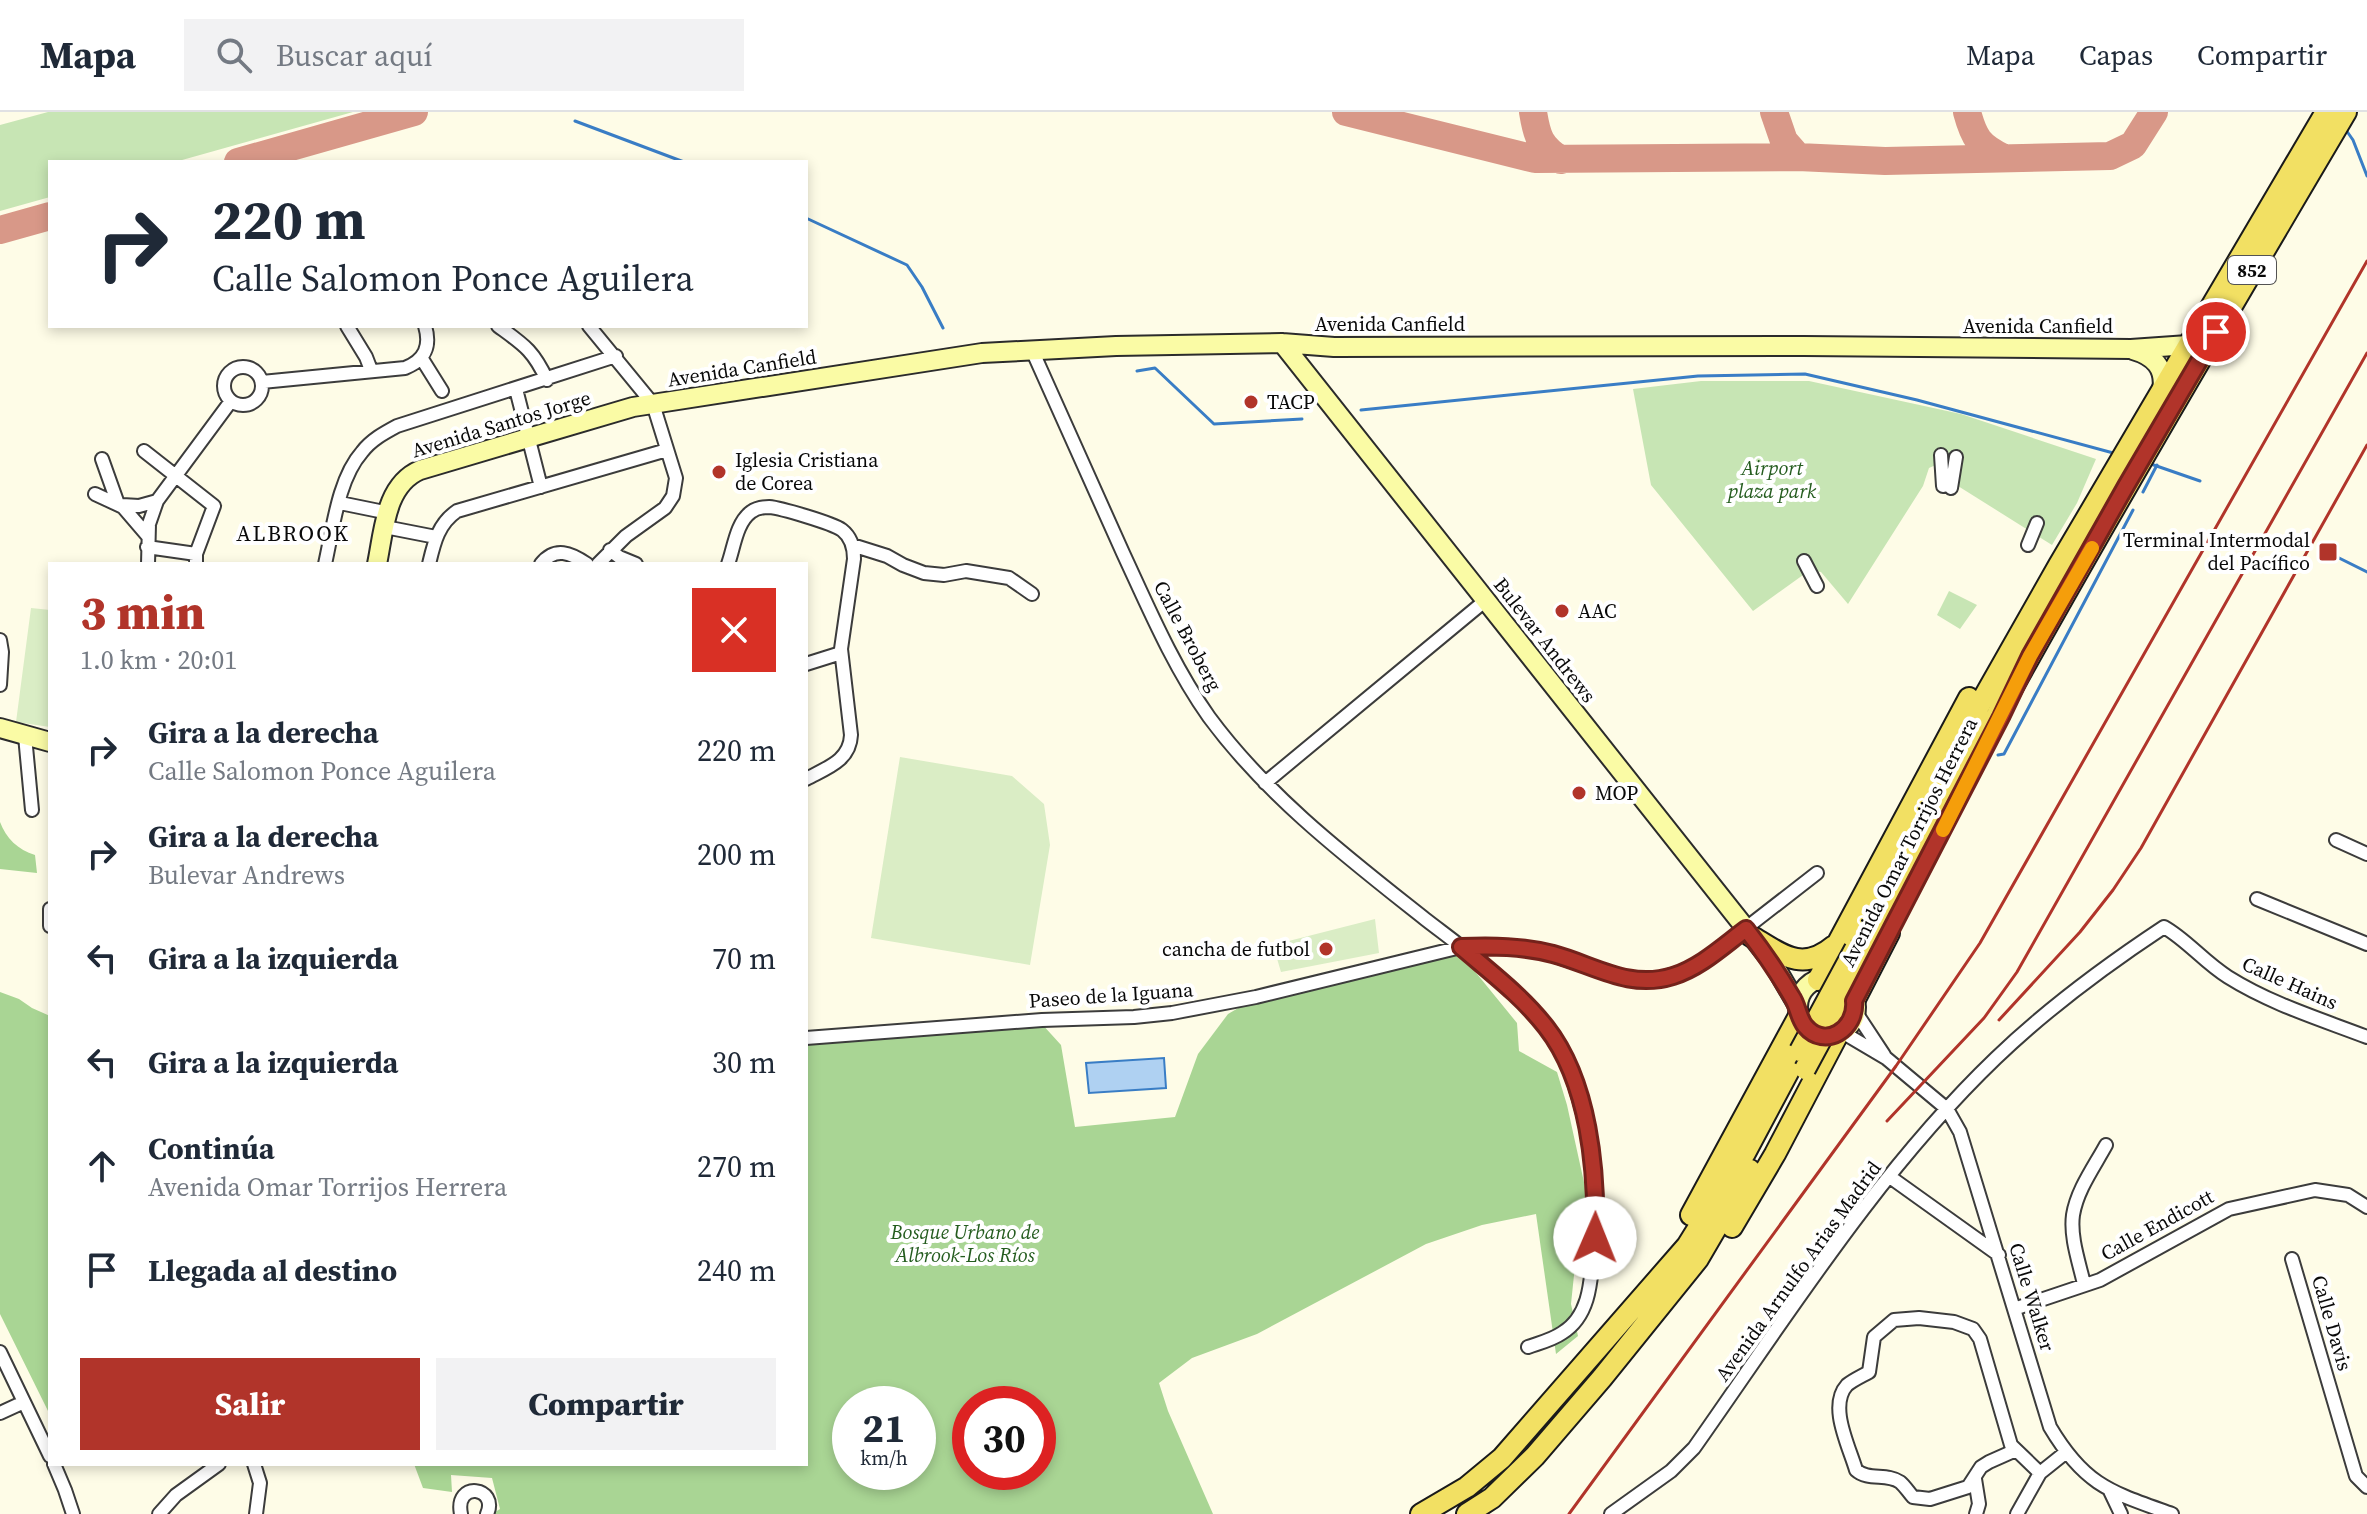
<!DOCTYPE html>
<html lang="es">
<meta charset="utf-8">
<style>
:root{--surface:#fff;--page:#f2f2f3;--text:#1f2937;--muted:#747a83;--line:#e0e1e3;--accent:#b1342a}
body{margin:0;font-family:"Source Serif 4",serif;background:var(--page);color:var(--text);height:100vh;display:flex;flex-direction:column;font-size:30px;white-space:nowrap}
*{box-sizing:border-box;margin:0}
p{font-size:26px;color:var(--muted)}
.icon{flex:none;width:44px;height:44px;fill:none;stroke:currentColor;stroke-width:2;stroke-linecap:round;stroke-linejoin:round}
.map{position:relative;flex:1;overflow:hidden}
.drawer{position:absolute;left:48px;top:450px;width:760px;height:904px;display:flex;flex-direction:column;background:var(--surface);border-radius:0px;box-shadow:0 4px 12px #0003}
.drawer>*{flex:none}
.top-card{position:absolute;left:48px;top:48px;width:760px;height:168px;border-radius:0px;box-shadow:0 4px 12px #0003;background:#fff;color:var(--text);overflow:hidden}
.speed{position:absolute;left:832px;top:1274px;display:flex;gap:16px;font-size:40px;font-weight:700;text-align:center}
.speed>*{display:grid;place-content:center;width:104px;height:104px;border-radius:50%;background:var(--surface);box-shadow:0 4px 12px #0003;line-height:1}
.speed small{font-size:20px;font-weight:400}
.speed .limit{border:12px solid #d22;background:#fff;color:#111}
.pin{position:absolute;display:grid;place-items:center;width:68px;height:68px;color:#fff;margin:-34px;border:4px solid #fff;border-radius:50%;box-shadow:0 2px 8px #0007}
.me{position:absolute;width:88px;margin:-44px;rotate:1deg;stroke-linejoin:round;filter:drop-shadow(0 0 6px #0008)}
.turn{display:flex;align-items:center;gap:28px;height:168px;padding:0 32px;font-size:36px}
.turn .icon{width:104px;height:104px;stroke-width:2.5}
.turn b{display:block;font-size:56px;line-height:68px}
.round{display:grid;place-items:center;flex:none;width:84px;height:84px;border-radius:0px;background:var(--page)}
.headline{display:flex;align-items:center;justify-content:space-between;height:136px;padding:0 32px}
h1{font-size:48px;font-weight:800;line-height:60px;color:var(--accent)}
.button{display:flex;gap:16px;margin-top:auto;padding:16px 32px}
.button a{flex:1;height:92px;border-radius:0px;background:var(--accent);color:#fff;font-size:32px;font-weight:800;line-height:92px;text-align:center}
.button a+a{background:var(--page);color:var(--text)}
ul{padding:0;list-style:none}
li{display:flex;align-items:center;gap:24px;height:104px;padding:0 32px}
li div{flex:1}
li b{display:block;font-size:30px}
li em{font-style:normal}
header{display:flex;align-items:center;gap:48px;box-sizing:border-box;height:112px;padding:0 40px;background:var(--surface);border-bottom:2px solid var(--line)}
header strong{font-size:38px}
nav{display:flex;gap:44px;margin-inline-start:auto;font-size:28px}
.search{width:560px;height:72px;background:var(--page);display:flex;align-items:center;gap:20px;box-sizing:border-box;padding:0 28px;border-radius:0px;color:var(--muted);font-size:30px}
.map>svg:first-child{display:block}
.green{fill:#c7e5b4}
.forest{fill:#a9d594;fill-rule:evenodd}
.pitch{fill:#daedc5}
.water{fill:#afd1f2;stroke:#397dc5;stroke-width:2}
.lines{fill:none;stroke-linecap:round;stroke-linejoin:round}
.stream{stroke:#397dc5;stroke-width:3}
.taxiway{stroke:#d89888;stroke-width:28}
.street-casing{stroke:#3c3c3c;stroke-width:16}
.secondary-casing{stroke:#2b2b2b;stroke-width:22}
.primary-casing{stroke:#1a1a1a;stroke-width:24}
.street{stroke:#fff;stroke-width:12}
.secondary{stroke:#fafba5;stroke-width:18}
.primary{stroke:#f2e063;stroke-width:20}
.rail{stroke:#b1342a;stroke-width:3}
.primary-bridge-casing{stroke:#1a1a1a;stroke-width:24;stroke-linecap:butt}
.primary-bridge{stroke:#f2e063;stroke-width:20}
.route-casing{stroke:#73221b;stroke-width:20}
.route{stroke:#b1342a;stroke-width:14}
.slow{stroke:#f59e0b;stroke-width:14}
.poi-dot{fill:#b1342a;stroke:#fff;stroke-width:3}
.labels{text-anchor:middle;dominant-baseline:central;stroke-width:8;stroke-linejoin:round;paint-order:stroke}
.shield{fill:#fff;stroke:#535353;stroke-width:2}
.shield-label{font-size:18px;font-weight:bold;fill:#090909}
.street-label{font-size:20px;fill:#090909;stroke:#fff}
.poi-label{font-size:20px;fill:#090909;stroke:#fff;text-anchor:start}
.park-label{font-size:20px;font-style:italic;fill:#245c1e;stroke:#fff}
.neighbourhood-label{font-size:22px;letter-spacing:2px;fill:#090909;stroke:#fff}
</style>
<header>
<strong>Mapa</strong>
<div class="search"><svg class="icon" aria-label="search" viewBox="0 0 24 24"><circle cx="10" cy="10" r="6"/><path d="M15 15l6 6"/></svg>Buscar aquí</div>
<nav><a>Mapa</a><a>Capas</a><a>Compartir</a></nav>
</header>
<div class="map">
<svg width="2367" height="1402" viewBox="0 0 2367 1402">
<rect width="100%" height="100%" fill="#fefce7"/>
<path class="green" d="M 48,0 L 353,0 L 175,50 L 50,50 L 50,85 L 0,99 L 0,13 Z
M 1701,269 L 1809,269 L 1961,302 L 2096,347 L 2077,391 L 2052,433 L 1958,374 L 1956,357 C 1946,352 1939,351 1929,356 L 1923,374 L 1848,492 L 1821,460 L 1810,458 L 1753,499 L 1651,373 L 1633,277 Z
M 1949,479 L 1977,493 L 1960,517 L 1937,503 Z"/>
<path class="forest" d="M 0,710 C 6,726 18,738 35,743 L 37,761 L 0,757 Z
M 1455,835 L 1517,911 L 1519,939 L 1557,960 L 1567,993 L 1587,1084 L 1576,1144 L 1571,1192 L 1578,1224 L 1556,1242 L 1536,1102 L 1482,1113 L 1426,1132 L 1257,1222 L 1192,1246 L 1159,1271 L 1168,1299 L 1213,1402 L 492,1402 L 500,1397 L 492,1366 L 451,1363 L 452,1380 L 423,1376 L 414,1352 L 806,1352 L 806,929 L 1041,911 L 1061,933 L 1075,1015 L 1175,1005 L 1198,942 L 1228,902 L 1259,884 ZM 850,1292 L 918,1292 L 918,1360 L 850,1360 ZM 970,1292 L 1038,1292 L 1038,1360 L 970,1360 Z
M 0,880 L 19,887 L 32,896 L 50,904 L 50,1303 L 0,1202 Z"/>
<path class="pitch" d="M 31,496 L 50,498 L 50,615 L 16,610 Z
M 900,645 L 1012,664 L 1044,692 L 1050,733 L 1030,853 L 871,826 Z
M 1375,807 L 1379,841 L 1281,860 L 1273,833 Z"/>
<path class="water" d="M 1164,946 L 1166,976 L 1089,981 L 1086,951 Z"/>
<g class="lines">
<path class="stream" d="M 575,9 L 684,50
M 2346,18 L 2353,28 L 2367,64
M 806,106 L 907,153 L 922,175 L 943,216
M 1137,259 L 1155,256 L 1214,312 L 1302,307
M 1361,298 L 1698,264 L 1805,262 L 1917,288 L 2117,342
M 2148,351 L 2200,369
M 2143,380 L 2157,353
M 2329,441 L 2367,460
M 1998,643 L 2004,642 L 2133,398"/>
<path class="taxiway" d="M 1346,0 L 1535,47 L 1798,45 L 1885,49 L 2110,44 L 2133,33 L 2154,0
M 1533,0 C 1537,25 1540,34 1561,48
M 1774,0 L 1784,29 L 1798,45
M 1967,0 C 1974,26 1979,34 2004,46
M 238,50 L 414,0
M 0,118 L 50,104"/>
<defs>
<path id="street" d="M 347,214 L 366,245 L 371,258
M 498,214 C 524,233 533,238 547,268
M 589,214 L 653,292 L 676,366 L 673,384 L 665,396 L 626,424 L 598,452
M 1032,238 C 1062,306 1093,373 1123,441 C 1149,497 1173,554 1209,605 C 1268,685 1348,746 1425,807 C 1473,844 1538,889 1565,945 C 1570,954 1572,964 1575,974 C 1591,1025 1601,1079 1594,1132 C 1591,1164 1592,1203 1562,1221 C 1552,1228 1539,1231 1528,1235
M 422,247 L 442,279
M224 274a19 19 0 1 1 38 0a19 19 0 1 1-38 0Z
M 262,270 L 405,256 C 425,248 431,234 425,214
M 516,277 L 541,375
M 144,339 L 214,394 L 196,442 L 196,452
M 1941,343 L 1943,374
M 102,347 L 118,392
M 1951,376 L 1956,345
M 95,382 L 123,395 L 147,423
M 340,391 L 389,401
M 122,393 L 139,394 L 157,389
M 385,415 L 436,425
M 852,433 L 887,444 L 903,453 L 924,461 L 944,463 L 966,459 L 1009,466 L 1032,482
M 2028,433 L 2037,411
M 147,435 L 196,442
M 610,438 L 619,445 L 636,452
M 1804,449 L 1817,474
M 148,452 L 149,412 L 157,389 L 231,289
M 325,452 C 333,417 338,367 362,340 C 371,328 384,321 397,314 L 616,244
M 429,452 C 434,431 438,412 457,399 L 667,338
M 541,452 C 555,434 571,441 587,452
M 728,452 C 734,436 736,411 751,400 C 756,396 762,395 769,395 C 781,396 832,411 842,418 C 851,425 854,435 854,447 L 841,537 L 851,623 C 850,649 826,656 806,667
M 0,528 L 2,540 L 0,573
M 806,552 L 841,541
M 25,624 L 32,698
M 1265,671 L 1486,488
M 2336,728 L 2367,742
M 2257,787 L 2367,832
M 50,797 L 50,814
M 1855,899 L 1884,943
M 1842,920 L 1886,946 L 1947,997 L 1960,1020 L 2050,1315 C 2085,1374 2111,1380 2172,1402
M 806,926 L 1042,908 L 1134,905 L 1172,901 L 1256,885 L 1461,835 L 1510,835 L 1539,839 L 1613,863 L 1633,868 L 1650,869 L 1682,860 L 1705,848 L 1817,761
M 1890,1065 L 1999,1143
M 2292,1147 L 2356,1364 L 2367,1375
M 2084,1172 C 2079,1150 2070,1125 2073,1103 C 2077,1078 2094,1055 2106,1033
M 2014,1197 L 2100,1168 L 2229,1097 L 2315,1078 L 2348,1083 L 2367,1095
M 0,1240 L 50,1344
M 0,1301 L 24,1290
M 2016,1338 L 1989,1350 L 1981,1355 L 1968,1375 L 1930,1387 L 1913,1385 C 1909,1381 1905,1374 1900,1370 C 1887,1361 1868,1369 1856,1358 C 1849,1334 1828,1294 1847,1273 C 1853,1268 1862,1264 1869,1260 L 1874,1225 L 1894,1208 L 1919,1206 L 1954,1210 L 1973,1217 L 1980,1227 L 2011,1333 L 2040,1361
M 54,1352 L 65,1378 L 73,1402
M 254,1352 L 260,1371 L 256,1402
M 1975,1367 L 1979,1392 L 1976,1402
M 2110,1379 L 2121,1402
M 159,1402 L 176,1383 L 219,1352
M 461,1402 C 454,1368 499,1375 487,1402
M 1611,1402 L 1671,1359 L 1694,1336 C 1787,1204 1879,1058 1996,946 C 2047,897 2105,854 2164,815 C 2187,828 2204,850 2228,865 C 2271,892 2320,907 2367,925
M 2017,1402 L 2040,1361 L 2065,1341"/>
<path id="secondary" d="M 1282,231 L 1773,851 L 1798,894
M 2133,238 C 2154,244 2166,256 2162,279
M 377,452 C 384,419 385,373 420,358 L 633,295 L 982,241 L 1116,234 L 1282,231 L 1334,235 L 1804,234 L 2131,237 L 2188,233
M 0,616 L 50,630
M1798 895a29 29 0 1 1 58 0a29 29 0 1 1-58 0Z"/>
<path id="primary" d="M 1751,824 C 1781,842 1802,861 1834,834
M 1861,826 L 1918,709 L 1979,594 L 2059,453 L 2326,0
M 1874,829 C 2023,548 2184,274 2346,0
M 1818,868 L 1969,586
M 1854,889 L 1889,821
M 1691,1103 L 1799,904
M 1732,1115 L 1775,1042 L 1838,922
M 1421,1402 L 1467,1375 L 1502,1346 L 1687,1134 L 1745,1041 L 1794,949
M 1467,1402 L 1492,1386 L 1535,1344 L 1602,1266 L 1698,1147 L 1750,1058"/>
</defs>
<use href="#street" class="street-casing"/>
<use href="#secondary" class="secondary-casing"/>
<use href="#primary" class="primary-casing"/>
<use href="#street" class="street"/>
<use href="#secondary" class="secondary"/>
<use href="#primary" class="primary"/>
<path class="rail" d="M 1999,908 L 2080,820 L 2113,778 L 2141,736 L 2367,333
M 1887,1009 L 1984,906 L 2017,860 L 2367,241
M 1569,1402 L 1896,954 L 1980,831 L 2367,149"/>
<defs>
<path id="primary-bridge" d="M 1800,939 L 1855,837
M 1805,957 L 1874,829"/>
</defs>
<use href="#primary-bridge" class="primary-bridge-casing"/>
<use href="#primary-bridge" class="primary-bridge"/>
</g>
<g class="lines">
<defs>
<path id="route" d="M 1595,1126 C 1597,1058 1589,970 1546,915 C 1522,884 1490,860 1461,835 C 1492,834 1523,834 1553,842 C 1594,853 1629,878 1673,864 C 1701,855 1723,834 1746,817 C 1763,839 1778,861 1792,885 C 1798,894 1798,905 1805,914 C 1825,938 1857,917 1854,889 L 2001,605 L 2030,544 L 2126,374 L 2216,220"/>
</defs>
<use href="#route" class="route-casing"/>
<use href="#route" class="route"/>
<path class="slow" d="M 1943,718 L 2030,544 L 2092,436"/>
</g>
<g class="poi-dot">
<circle cx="1251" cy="290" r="8"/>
<circle cx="719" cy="360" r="8"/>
<rect x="2318" y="430" width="20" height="20" rx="4"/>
<circle cx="1562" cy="499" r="8"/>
<circle cx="1579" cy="681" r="8"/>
<circle cx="1326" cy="837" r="8"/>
</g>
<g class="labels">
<rect class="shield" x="2228" y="144" width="48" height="28" rx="6"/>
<g class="shield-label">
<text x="2252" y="158">852</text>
</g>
<g class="street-label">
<text x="1390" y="212">Avenida Canfield</text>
<text x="2038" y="214">Avenida Canfield</text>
<text transform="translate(742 256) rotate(-9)">Avenida Canfield</text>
<text transform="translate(501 312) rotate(-17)">Avenida Santos Jorge</text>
<text transform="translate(1188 524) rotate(62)">Calle Broberg</text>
<text transform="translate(1545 528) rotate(52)">Bulevar Andrews</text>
<text transform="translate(1909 730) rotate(-63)">Avenida Omar Torrijos Herrera</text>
<text transform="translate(2290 871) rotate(24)">Calle Hains</text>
<text transform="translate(1111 883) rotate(-4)">Paseo de la Iguana</text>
<text transform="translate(2157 1113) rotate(-29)">Calle Endicott</text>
<text transform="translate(1798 1159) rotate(-54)">Avenida Arnulfo Arias Madrid</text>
<text transform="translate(2032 1185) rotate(73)">Calle Walker</text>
<text transform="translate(2332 1211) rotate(74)">Calle Davis</text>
</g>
<g class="poi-label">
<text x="1267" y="290">TACP</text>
<text x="735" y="348">Iglesia Cristiana<tspan x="735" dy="23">de Corea</tspan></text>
<text x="2310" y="428" text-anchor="end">Terminal Intermodal<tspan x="2310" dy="23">del Pacífico</tspan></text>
<text x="1578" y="499">AAC</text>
<text x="1595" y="681">MOP</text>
<text x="1310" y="837" text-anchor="end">cancha de futbol</text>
</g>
<g class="park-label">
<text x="1772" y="356">Airport<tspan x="1772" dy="23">plaza park</tspan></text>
<text x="965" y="1120">Bosque Urbano de<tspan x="965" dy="23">Albrook-Los Ríos</tspan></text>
</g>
<g class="neighbourhood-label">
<text x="293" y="421">ALBROOK</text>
</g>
</g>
</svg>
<div class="speed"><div>21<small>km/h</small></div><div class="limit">30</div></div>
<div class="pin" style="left:2216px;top:220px;background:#d93025"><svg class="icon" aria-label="arrive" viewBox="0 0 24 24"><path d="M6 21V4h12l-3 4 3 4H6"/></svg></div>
<svg class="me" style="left:1595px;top:1126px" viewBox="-20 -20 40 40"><circle r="19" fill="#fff"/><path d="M0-13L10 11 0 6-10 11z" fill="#b1342a"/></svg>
<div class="top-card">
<div class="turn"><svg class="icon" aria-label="right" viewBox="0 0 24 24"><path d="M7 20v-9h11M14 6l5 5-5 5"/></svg><div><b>220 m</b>Calle Salomon Ponce Aguilera</div></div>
</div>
<section class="drawer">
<div class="headline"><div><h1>3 min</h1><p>1.0 km · 20:01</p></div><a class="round" style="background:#d93025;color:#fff"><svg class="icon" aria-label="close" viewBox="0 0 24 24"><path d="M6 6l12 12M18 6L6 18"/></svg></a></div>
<ul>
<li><svg class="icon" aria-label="right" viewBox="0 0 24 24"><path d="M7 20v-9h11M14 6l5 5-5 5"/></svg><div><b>Gira a la derecha</b><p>Calle Salomon Ponce Aguilera</p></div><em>220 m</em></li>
<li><svg class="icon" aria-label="right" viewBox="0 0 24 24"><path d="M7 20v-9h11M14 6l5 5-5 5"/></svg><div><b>Gira a la derecha</b><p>Bulevar Andrews</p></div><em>200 m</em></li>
<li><svg class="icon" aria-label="left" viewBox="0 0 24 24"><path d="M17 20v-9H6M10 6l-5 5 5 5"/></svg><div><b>Gira a la izquierda</b></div><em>70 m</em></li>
<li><svg class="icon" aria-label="left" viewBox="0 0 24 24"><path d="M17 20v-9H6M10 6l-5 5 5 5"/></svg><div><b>Gira a la izquierda</b></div><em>30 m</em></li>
<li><svg class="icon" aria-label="ahead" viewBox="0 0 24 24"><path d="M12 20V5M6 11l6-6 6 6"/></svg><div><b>Continúa</b><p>Avenida Omar Torrijos Herrera</p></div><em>270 m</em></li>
<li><svg class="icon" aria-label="arrive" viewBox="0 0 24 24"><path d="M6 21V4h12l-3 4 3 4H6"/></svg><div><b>Llegada al destino</b></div><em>240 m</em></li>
</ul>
<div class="button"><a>Salir</a><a>Compartir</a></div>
</section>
</div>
